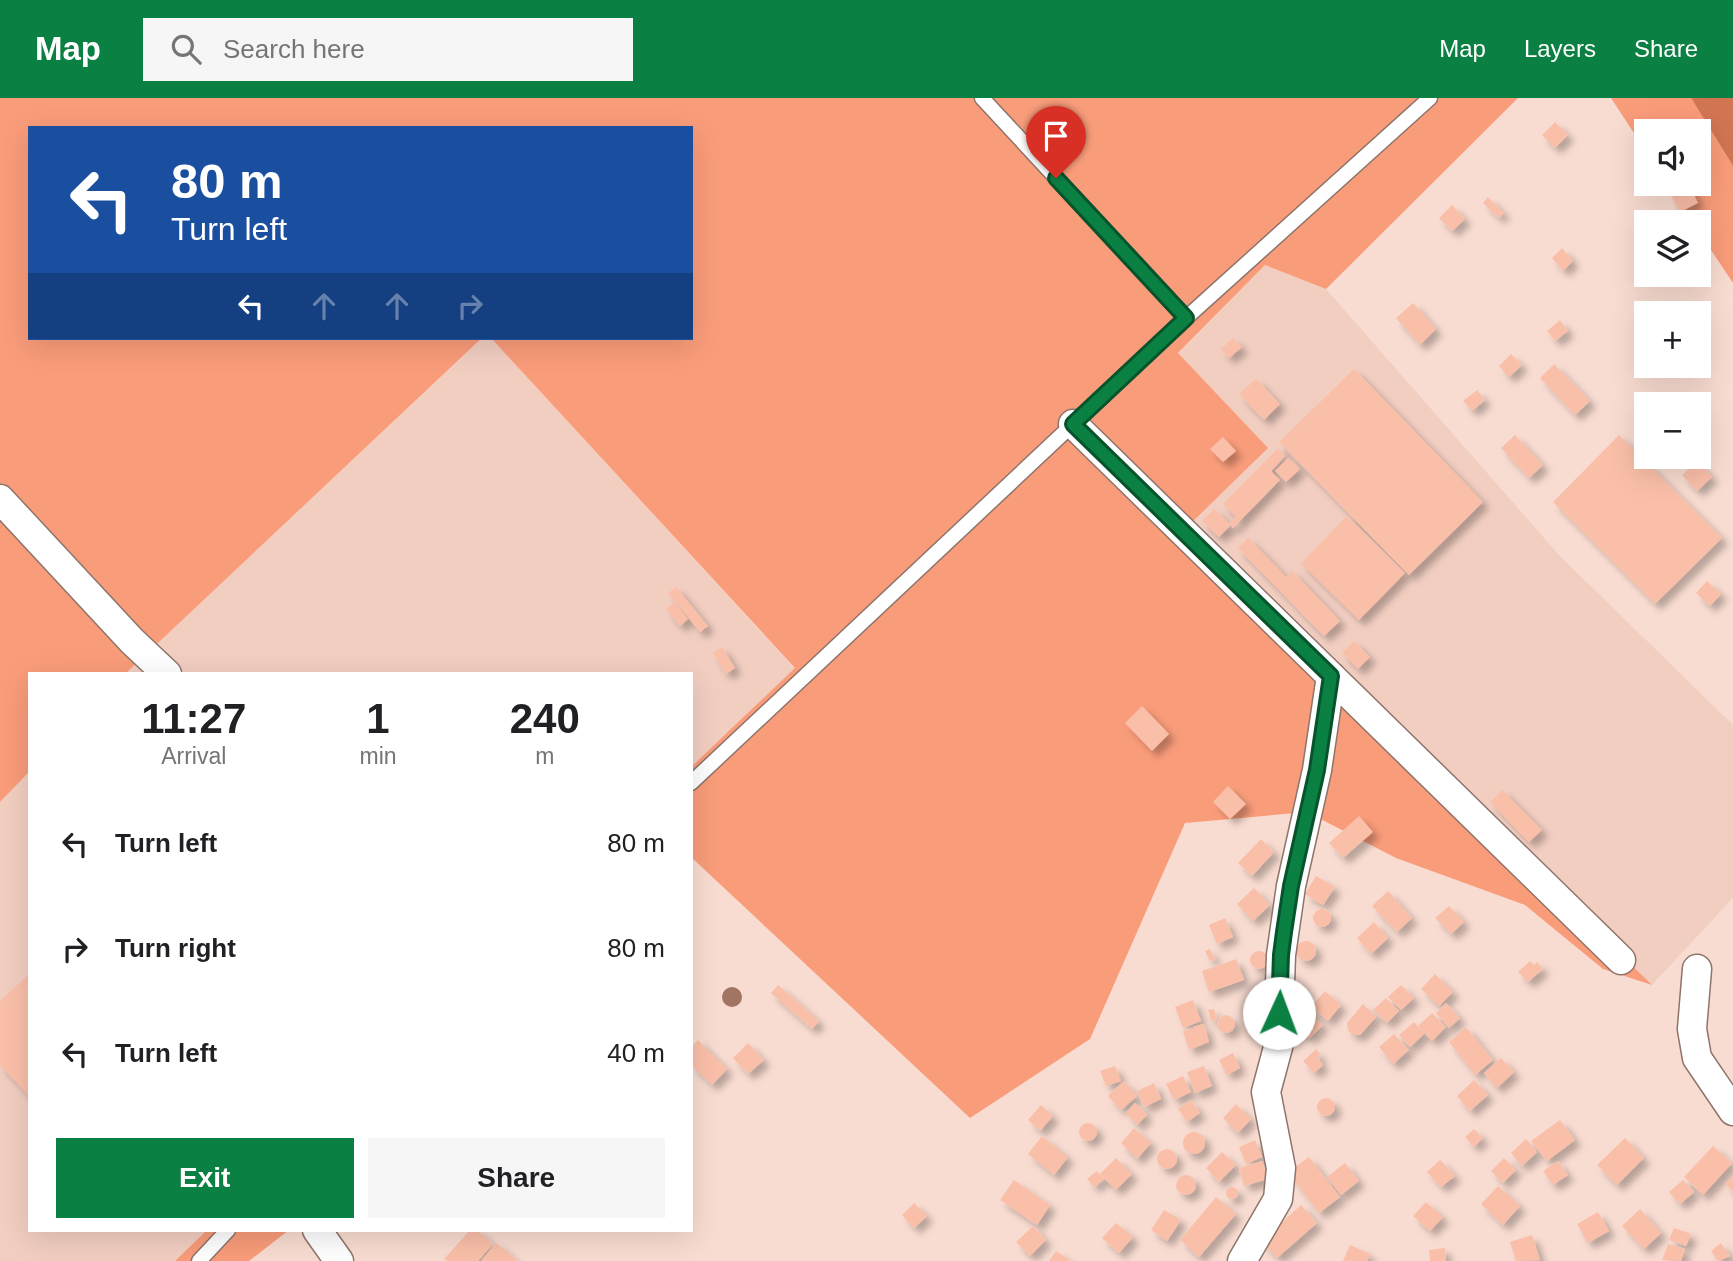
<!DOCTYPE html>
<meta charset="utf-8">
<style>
:root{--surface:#fff;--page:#f6f6f6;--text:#202124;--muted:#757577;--accent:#0b8043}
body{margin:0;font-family:Arial,sans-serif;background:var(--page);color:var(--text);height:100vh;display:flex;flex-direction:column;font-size:26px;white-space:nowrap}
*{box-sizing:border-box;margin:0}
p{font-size:23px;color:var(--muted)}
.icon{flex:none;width:38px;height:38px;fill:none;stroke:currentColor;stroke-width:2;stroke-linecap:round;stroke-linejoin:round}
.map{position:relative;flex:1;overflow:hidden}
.drawer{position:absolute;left:28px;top:574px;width:665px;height:560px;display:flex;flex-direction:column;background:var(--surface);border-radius:0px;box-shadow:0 7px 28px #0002}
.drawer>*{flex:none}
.top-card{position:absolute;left:28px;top:28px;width:665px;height:214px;border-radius:0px;box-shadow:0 7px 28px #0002;background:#1a4fa0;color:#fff;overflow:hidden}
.fabs{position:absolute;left:1634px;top:21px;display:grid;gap:14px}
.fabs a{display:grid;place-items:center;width:77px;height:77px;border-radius:0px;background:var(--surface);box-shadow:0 7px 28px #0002;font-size:35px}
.pin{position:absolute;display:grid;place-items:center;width:60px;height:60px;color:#fff;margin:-72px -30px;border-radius:50% 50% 50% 0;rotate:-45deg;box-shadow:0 0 7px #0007}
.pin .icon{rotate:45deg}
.me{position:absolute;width:77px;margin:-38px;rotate:2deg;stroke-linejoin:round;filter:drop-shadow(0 0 5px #0008)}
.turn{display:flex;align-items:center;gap:24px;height:147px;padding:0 28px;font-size:32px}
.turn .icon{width:91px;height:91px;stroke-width:2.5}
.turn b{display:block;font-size:49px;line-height:60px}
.lanes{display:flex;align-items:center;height:66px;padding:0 28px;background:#0003;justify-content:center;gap:35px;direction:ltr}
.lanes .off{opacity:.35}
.eta{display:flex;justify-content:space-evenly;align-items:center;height:119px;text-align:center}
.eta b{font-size:42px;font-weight:800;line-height:49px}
.primary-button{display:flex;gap:14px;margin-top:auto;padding:14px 28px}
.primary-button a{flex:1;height:80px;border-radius:0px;background:var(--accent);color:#fff;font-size:28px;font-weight:800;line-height:80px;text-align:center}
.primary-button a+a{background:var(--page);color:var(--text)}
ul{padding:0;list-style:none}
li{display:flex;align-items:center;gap:21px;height:105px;padding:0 28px}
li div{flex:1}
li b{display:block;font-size:26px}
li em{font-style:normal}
header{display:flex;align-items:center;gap:42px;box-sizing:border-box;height:98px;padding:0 35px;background:var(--accent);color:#fff}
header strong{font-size:33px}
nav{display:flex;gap:38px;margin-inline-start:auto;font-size:24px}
.search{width:490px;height:63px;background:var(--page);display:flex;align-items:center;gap:18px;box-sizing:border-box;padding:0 24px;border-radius:0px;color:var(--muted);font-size:26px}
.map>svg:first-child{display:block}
.built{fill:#f2cec1}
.green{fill:#f99c7a}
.water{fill:#d27553}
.building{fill:#fabfa9;filter:url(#shadow)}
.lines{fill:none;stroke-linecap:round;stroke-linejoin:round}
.service-casing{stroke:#8e746b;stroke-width:17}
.minor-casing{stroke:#8e746b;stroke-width:31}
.service{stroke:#fff;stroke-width:14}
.minor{stroke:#fff;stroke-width:28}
.tree{fill:#a27562}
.route-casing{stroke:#07532c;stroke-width:18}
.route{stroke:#0b8043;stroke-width:12}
</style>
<header>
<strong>Map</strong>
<div class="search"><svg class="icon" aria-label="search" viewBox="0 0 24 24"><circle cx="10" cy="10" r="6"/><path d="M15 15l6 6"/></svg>Search here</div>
<nav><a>Map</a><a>Layers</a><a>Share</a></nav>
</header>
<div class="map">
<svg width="1733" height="1163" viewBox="0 0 1733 1163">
<defs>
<filter id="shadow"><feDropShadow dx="6" dy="6" stdDeviation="3.5" flood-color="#0004"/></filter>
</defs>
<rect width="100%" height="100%" fill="#f9dcd1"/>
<path class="built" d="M 1265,167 L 1326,191 L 1560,458 L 1733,627 L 1733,800 L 1652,887 L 1185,431 L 1178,256 Z
M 483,240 L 491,240 L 795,571 L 691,669 L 691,576 L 125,576 Z
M 30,673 L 30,1132 L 207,1132 L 175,1163 L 0,1163 L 0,704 Z"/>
<path class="green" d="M 0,0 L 1518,0 L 1326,191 L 1265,167 L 1178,255 L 1268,350 L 1185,431 L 1652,887 L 1603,871 L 1525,807 L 1396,760 L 1307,714 L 1185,725 L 1090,941 L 970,1020 L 691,759 L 691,669 L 795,570 L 491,240 L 691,240 L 691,30 L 30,30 L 30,240 L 482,240 L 125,576 L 30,576 L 30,673 L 0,704 Z
M 1611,0 L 1691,0 L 1733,68 L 1733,185 L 1699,134 L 1699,124 L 1693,124 L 1667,86 L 1699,86 L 1699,33 L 1647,33 L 1647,55 Z
M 207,1132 L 289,1132 L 249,1163 L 175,1163 Z"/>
<path class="water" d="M 1691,0 L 1733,0 L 1733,68 Z"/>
<path class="building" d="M 1555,24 L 1568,37 L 1555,50 L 1542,37 Z
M 1689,86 L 1698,105 L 1680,114 L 1670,96 Z
M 1488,99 L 1504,115 L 1499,120 L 1483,105 Z
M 1452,107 L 1465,121 L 1452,133 L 1439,120 Z
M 1562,150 L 1573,163 L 1563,173 L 1552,160 Z
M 1413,205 L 1436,231 L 1420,247 L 1396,220 Z
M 1560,222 L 1568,233 L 1555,243 L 1547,233 Z
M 1233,240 L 1242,249 L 1229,260 L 1221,251 Z
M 1511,256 L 1522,267 L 1509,279 L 1499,268 Z
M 1554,266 L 1590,303 L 1575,317 L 1540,280 Z
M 1354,271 L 1483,404 L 1409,477 L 1279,344 Z
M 1256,281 L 1280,306 L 1264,322 L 1239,296 Z
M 1477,292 L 1485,302 L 1472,313 L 1463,303 Z
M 1515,337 L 1543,367 L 1529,380 L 1501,350 Z
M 1619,337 L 1722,440 L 1655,506 L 1553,404 Z
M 1223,339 L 1236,353 L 1223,364 L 1210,351 Z
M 1278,350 L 1285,358 L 1271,373 L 1280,382 L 1233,430 L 1231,427 L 1219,439 L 1202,423 L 1214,411 L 1231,427 L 1229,426 L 1236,419 L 1223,406 Z
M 1288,360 L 1300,371 L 1286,384 L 1275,373 Z
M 1697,363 L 1712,379 L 1697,393 L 1682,377 Z
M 1347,418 L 1405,475 L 1359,522 L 1301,465 Z
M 1248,440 L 1286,479 L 1292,473 L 1340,523 L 1324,538 L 1238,450 Z
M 1707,483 L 1721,496 L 1710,508 L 1696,495 Z
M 676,489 L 708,528 L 700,534 L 668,495 Z
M 674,504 L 688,521 L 680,528 L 666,511 Z
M 1354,543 L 1370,559 L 1358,571 L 1342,555 Z
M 722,549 L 735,570 L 726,576 L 713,555 Z
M 1142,608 L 1169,636 L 1152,653 L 1125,625 Z
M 1228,688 L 1246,706 L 1230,721 L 1213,704 Z
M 1502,692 L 1542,732 L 1529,744 L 1490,704 Z
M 1359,718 L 1373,734 L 1343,760 L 1329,745 Z
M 1261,741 L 1274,754 L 1252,778 L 1238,765 Z
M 1316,778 L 1335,789 L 1323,807 L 1305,796 Z
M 1254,790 L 1270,807 L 1253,823 L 1237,806 Z
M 1388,793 L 1412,820 L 1397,834 L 1372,808 Z
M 1449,808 L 1464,824 L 1451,836 L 1435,820 Z
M1313 820a9 9 0 1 1 18 0a9 9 0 1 1-18 0Z
M 1225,820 L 1233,839 L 1217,846 L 1209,827 Z
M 1374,824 L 1388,840 L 1371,856 L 1357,840 Z
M1296 853a10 10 0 1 1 20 0a10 10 0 1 1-20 0Z
M 1210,851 L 1215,861 L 1210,863 L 1205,853 Z
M1250 862a9 9 0 1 1 18 0a9 9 0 1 1-18 0Z
M 1236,861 L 1244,882 L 1209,894 L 1202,873 Z
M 1530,863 L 1534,867 L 1537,864 L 1543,871 L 1528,884 L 1518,874 Z
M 30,875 L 30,999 L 0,967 L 0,903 Z
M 1435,876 L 1453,894 L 1439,908 L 1421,891 Z
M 778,887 L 819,923 L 812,931 L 771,895 Z
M 1401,887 L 1414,900 L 1401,912 L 1388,899 Z
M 1325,893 L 1341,907 L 1328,923 L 1311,909 Z
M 1386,900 L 1399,913 L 1387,925 L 1373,912 Z
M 1193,902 L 1201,923 L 1183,930 L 1175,909 Z
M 1295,902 L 1304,911 L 1293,922 L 1283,913 Z
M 1446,905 L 1460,920 L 1449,930 L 1436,915 Z
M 1363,906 L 1376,919 L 1360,937 L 1353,937 L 1348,932 L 1347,925 Z
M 1214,911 L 1217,921 L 1211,923 L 1208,912 Z
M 1307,912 L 1323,927 L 1309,941 L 1293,926 Z
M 1432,915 L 1446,929 L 1432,943 L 1418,928 Z
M1217 926a9 9 0 1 1 18 0a9 9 0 1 1-18 0Z
M 1414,924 L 1424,936 L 1410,949 L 1399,937 Z
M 1204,926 L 1209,944 L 1189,952 L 1183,933 L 1192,930 L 1196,938 L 1193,929 Z
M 1264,929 L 1272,929 L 1265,946 L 1259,942 L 1259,934 Z
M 1466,929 L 1493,962 L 1475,977 L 1449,944 Z
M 1394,936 L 1409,952 L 1393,966 L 1379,949 Z
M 698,942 L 727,971 L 712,987 L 691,967 L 691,949 Z
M 748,945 L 764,962 L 748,976 L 733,960 Z
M 1316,951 L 1320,956 L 1317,959 L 1323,967 L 1314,975 L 1303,963 Z
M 1233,955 L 1240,970 L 1227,977 L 1219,962 Z
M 1501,960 L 1514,974 L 1497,990 L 1484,975 Z
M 1115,968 L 1121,983 L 1106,988 L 1100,973 Z
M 1204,968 L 1212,988 L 1195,995 L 1187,974 Z
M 1183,978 L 1191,994 L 1174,1002 L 1166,986 Z
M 1474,982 L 1488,997 L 1470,1013 L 1457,998 Z
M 1124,983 L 1137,998 L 1121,1012 L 1108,998 Z
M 1154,985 L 1161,1001 L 1144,1009 L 1137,993 Z
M1317 1009a9 9 0 1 1 18 0a9 9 0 1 1-18 0Z
M 1191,1002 L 1200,1015 L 1187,1024 L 1178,1011 Z
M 1135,1005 L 1147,1017 L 1137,1027 L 1126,1015 Z
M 1236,1006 L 1251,1021 L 1238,1035 L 1223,1020 Z
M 1041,1007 L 1053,1018 L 1040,1033 L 1028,1022 Z
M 1560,1022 L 1575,1042 L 1547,1063 L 1531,1043 Z
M1079 1034a9 9 0 1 1 18 0a9 9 0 1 1-18 0Z
M 1134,1030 L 1151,1045 L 1137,1061 L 1121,1045 Z
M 1474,1031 L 1483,1040 L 1474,1049 L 1465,1039 Z
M1183 1045a11 11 0 1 1 22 0a11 11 0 1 1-22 0Z
M 1042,1038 L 1068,1059 L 1054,1077 L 1028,1056 Z
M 1625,1040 L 1644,1060 L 1617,1087 L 1597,1067 Z
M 1526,1041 L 1537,1054 L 1522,1068 L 1511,1055 Z
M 1255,1042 L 1262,1059 L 1246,1066 L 1239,1049 Z
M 1713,1048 L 1732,1065 L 1703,1097 L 1684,1079 Z
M1157 1061a10 10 0 1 1 20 0a10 10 0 1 1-20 0Z
M 1222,1054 L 1236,1067 L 1219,1084 L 1206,1070 Z
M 1309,1059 L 1340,1099 L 1319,1115 L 1288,1074 Z
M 1116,1060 L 1132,1076 L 1116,1092 L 1100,1076 Z
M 1504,1060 L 1516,1072 L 1503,1085 L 1491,1073 Z
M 1440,1062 L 1455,1078 L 1441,1089 L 1427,1074 Z
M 1262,1063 L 1268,1081 L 1244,1088 L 1239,1070 Z
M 1558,1063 L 1568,1077 L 1553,1087 L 1543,1073 Z
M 1345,1065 L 1359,1083 L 1341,1097 L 1327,1079 Z
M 1097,1073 L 1104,1081 L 1094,1089 L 1087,1081 Z
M1176 1087a10 10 0 1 1 20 0a10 10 0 1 1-20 0Z
M 1733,1078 L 1733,1093 L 1725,1086 Z
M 1014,1082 L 1050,1107 L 1037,1127 L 1000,1102 Z
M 1683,1082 L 1694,1094 L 1680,1106 L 1669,1094 Z
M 1498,1088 L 1520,1108 L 1503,1127 L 1481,1106 Z
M1226 1095a6 6 0 1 1 12 0a6 6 0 1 1-12 0Z
M 1216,1099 L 1236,1116 L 1199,1159 L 1180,1142 Z
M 1426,1104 L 1443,1119 L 1430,1133 L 1413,1118 Z
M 914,1105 L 927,1118 L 914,1130 L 902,1117 Z
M 1301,1107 L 1317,1125 L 1277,1160 L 1261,1143 Z
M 1640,1111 L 1661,1135 L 1644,1151 L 1622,1128 Z
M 1164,1112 L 1181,1122 L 1167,1143 L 1151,1132 Z
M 1598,1114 L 1609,1133 L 1588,1145 L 1577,1126 Z
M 1116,1125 L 1133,1139 L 1119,1155 L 1102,1140 Z
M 1033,1128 L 1046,1142 L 1030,1158 L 1016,1144 Z
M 1674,1130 L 1691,1136 L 1686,1148 L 1669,1142 Z
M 470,1132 L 477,1132 L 493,1146 L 478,1163 L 447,1163 L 444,1161 Z
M 1532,1137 L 1540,1162 L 1516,1163 L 1510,1144 Z
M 496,1145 L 518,1163 L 481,1163 Z
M 1721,1145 L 1730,1158 L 1718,1163 L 1711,1153 Z
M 1668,1146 L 1685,1151 L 1681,1163 L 1662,1162 Z
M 1350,1147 L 1370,1156 L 1367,1163 L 1343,1163 Z
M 1445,1150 L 1446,1163 L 1430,1163 L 1429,1152 Z
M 1056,1153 L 1071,1163 L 1049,1163 Z"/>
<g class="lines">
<defs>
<path id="service" d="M 982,0 L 1186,220
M 691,685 L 1186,220 L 1430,0
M 199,1163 L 228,1132"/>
<path id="minor" d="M 1073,326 L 1621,862
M 0,401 L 132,543 L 167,576
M 1697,871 L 1692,931 L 1697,960 L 1733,1013
M 317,1132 L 339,1163
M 1242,1163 L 1278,1101 L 1281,1070 L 1266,994 L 1281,938 L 1279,915 L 1281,857 L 1291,788 L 1317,672 L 1331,578"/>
</defs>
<use href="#service" class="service-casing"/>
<use href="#minor" class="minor-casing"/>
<use href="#service" class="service"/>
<use href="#minor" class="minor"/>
</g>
<circle class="tree" cx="732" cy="899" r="10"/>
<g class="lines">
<defs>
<path id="route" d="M 1056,80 L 1186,220 L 1073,326 L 1331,578 L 1317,672 L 1291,788 L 1284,834 L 1281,857 L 1279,915"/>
</defs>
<use href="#route" class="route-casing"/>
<use href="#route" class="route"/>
</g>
</svg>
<div class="fabs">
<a><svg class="icon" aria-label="sound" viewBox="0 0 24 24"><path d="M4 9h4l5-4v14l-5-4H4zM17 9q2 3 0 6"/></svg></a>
<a><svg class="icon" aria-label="layers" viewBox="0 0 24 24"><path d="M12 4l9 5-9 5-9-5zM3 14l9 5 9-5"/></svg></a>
<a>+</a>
<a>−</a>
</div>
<div class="pin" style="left:1056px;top:80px;background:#d93025"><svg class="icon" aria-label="arrive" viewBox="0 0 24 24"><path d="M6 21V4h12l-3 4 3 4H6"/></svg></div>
<svg class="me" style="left:1279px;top:915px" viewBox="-20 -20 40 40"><circle r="19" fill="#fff"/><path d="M0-13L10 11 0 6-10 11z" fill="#0b8043"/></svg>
<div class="top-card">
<div class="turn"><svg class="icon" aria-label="left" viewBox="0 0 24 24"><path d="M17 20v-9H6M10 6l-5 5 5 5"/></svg><div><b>80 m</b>Turn left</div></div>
<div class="lanes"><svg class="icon" aria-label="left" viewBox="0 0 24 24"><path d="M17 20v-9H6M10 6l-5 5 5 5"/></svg><svg class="icon off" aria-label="ahead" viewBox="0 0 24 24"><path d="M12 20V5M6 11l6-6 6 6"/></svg><svg class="icon off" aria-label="ahead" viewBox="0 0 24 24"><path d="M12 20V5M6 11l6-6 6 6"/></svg><svg class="icon off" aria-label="right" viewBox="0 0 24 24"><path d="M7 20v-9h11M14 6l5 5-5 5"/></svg></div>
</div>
<section class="drawer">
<div class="eta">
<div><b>11:27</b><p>Arrival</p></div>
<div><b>1</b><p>min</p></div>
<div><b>240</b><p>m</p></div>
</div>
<ul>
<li><svg class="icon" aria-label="left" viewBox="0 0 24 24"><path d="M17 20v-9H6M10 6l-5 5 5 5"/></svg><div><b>Turn left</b></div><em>80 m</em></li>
<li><svg class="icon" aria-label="right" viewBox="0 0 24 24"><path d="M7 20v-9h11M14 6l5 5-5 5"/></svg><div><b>Turn right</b></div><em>80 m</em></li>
<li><svg class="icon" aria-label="left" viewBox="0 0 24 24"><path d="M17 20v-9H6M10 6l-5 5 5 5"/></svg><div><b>Turn left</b></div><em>40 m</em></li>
</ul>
<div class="primary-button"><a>Exit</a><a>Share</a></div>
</section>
</div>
